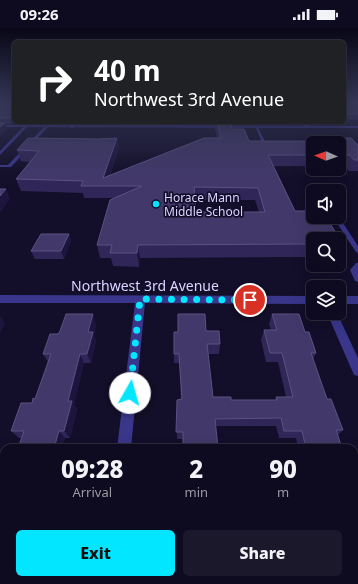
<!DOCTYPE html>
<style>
:root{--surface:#0e0a1f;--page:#1c182c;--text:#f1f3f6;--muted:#9b9aa4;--line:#2e2b3d;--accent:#02e6ff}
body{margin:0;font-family:"Noto Sans",sans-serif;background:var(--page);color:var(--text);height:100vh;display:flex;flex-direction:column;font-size:15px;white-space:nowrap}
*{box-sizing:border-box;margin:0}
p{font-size:13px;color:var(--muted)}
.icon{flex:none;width:22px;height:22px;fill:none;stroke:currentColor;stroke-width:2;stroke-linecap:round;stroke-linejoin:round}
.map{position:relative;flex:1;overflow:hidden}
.panel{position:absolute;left:0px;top:416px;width:358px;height:140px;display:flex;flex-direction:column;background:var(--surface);border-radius:12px 12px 0 0;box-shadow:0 4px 16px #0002,0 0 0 1px var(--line)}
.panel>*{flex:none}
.banner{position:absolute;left:12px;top:12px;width:334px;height:84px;border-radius:6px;box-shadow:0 4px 16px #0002,0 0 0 1px var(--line);background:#202124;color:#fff;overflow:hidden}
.needle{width:26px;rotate:272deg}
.fabs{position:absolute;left:306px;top:108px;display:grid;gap:8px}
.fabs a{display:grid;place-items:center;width:40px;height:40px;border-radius:6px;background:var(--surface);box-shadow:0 4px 16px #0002,0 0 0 1px var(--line);font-size:20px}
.pin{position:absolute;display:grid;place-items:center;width:34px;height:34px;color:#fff;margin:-17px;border:2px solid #fff;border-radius:50%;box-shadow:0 1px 4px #0007}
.me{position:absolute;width:44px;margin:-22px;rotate:7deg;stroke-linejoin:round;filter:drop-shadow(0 0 3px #0008)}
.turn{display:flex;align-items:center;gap:14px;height:84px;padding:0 16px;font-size:18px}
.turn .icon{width:52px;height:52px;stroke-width:2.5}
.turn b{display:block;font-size:28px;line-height:34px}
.eta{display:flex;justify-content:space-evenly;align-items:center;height:68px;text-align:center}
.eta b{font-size:24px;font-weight:800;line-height:28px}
.action{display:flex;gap:8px;margin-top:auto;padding:8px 16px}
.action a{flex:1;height:46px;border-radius:6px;background:var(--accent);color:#111;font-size:16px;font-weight:800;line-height:46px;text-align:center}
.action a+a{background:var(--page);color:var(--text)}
.status{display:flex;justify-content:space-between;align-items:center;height:28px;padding:0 20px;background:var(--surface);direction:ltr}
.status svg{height:11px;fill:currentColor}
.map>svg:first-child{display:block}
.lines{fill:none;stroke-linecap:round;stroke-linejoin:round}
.service{fill:#39368b;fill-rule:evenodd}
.minor{fill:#39368b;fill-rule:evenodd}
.tertiary{fill:#39368b;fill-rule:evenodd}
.wall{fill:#302658;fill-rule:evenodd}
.shaded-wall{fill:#1d153d}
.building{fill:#42396a;stroke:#5a5281;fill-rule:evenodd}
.route{stroke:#02e6ff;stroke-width:7;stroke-dasharray:0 12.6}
.poi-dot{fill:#02e6ff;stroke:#130e29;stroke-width:1.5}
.labels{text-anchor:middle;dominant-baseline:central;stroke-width:3.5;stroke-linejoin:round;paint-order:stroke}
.far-poi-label{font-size:12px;fill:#dad6ff;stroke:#130e29;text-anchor:start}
.street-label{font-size:14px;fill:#dad6ff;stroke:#130e29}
</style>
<div class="status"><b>09:26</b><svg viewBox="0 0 49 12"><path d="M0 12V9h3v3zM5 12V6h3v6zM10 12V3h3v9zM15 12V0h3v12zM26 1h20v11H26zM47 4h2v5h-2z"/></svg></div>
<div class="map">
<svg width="358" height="556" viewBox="0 0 358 556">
<rect width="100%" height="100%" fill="#130e29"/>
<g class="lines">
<path class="service" d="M 24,98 L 27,99 L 0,127 L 0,123 Z
M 45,98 L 48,99 L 11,139 L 0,139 L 0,137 L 8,137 Z
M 255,98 L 258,99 L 269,122 L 265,121 Z
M 333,189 L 339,189 L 358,218 L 358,225 L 356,224 Z
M 356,235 L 358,235 L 358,254 L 355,253 L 350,242 Z"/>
<path class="minor" d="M 74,94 L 78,94 L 74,100 L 70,100 Z
M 302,94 L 306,94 L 310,99 L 306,100 Z
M 0,267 L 313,268 L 313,276 L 145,275 L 131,420 L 117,420 L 135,275 L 0,275 Z
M 339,268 L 358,268 L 358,276 L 339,276 Z
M 327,285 L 337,285 L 358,330 L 358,348 L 354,347 Z
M 100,552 L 118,552 L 118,556 L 100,556 Z"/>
<path class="tertiary" d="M 0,97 L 358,98 L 358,100 L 0,99 Z"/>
</g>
<path class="wall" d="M 0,72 L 14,72 L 12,96 L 5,96 L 7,101 L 0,107 Z
M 344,72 L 358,72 L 358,92 L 344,91 Z
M 213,94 L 230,94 L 232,101 L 244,101 L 249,113 L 325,113 L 326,110 L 351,110 L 358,117 L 358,143 L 349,143 L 345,138 L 339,138 L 339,115 L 313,115 L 313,138 L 274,138 L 295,183 L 310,183 L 312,186 L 313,186 L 313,189 L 326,189 L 343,216 L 339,224 L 339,211 L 313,211 L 313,229 L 140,230 L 139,239 L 113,238 L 111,230 L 100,230 L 97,217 L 110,172 L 115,170 L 84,170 L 83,165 L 21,163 L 16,151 L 30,134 L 21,133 L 17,122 L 28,110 L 99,111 L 117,110 L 119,120 L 110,147 L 204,110 L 217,110 L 215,101 L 216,96 L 214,96 ZM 195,172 L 255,172 L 259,184 L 196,184 Z
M 69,206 L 71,213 L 64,231 L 35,231 L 31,223 Z
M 272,286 L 305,304 L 316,325 L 313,331 L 327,371 L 343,402 L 338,407 L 342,420 L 298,420 L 296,410 L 279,410 L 276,398 L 216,398 L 183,411 L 177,411 L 177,372 L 181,371 L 179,335 L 174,335 L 174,304 L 206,303 L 220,316 L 219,326 L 208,326 L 213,369 L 231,372 L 275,372 L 276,369 L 286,369 L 278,334 L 266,334 L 261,312 L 264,302 L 271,302 L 269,296 Z
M 96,296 L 94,306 L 96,313 L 91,335 L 84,335 L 74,377 L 77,381 L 70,410 L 65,410 L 62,420 L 18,420 L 22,410 L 19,410 L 11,403 L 35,371 L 48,334 L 43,326 L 58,306 Z
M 354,455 L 355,459 L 358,459 L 358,507 L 354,507 Z
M 4,457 L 4,506 L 0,506 L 0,466 Z
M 330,552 L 354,552 L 358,556 L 331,556 Z"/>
<path class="shaded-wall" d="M 14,87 L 14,94 L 12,96 L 10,90 Z
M 5,95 L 7,101 L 0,107 L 0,99 Z
M 117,110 L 119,120 L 106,158 L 103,150 Z
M 6,161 L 10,171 L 0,185 L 0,168 Z
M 69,206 L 71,213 L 64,231 L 61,223 Z
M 138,217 L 140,230 L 139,239 L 137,225 Z
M 93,286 L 96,296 L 94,306 L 96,313 L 91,335 L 87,326 L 88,304 Z
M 0,288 L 5,295 L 0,305 Z
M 80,326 L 84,335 L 74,377 L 77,381 L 70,410 L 64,403 L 68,373 Z
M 59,403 L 65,410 L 62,420 L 54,420 Z
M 18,552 L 29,552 L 28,556 L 17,556 Z"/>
<path class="building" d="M 0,72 L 14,72 L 14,87 L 10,90 L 0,90 Z
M 344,72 L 358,72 L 358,86 L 344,86 Z
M 217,94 L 230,94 L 232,101 L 244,101 L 249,113 L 330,113 L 326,110 L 351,110 L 358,117 L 358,132 L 354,132 L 350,127 L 339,127 L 339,115 L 313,115 L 313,127 L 268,127 L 295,183 L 310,183 L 312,186 L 313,186 L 313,189 L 326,189 L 343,216 L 339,216 L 339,211 L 313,211 L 313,216 L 138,217 L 137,225 L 110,225 L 112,217 L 97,217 L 110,172 L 142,158 L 81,158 L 83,153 L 16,151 L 39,123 L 17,122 L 28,110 L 99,111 L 117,110 L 103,150 L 204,110 L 221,110 ZM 194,159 L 258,160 L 265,184 L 196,184 Z
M 0,95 L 5,95 L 0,99 Z
M 0,161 L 6,161 L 0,168 Z
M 41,206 L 69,206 L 61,223 L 31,223 Z
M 66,286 L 93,286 L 88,304 L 93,304 L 87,326 L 80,326 L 68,373 L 72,373 L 64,403 L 59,403 L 54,420 L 18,420 L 24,403 L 11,403 L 21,375 L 32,375 L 33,370 L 35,371 L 51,326 L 43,326 L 50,306 L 58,306 L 60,303 Z
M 178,286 L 205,286 L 206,303 L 219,303 L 220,316 L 207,316 L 213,369 L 231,369 L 231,372 L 277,372 L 276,369 L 293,369 L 282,325 L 270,325 L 264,302 L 277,302 L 272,286 L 299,286 L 305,304 L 309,304 L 316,325 L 311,325 L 327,371 L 331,371 L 343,402 L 336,402 L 342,420 L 306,420 L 302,403 L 284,403 L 281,390 L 215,391 L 218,420 L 183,420 L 183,404 L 176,404 L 177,372 L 182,371 L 179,326 L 174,326 L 174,304 L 178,304 Z
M 354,455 L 355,459 L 358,459 L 358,504 L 354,504 Z
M 3,457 L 4,457 L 4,504 L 0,503 L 0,466 Z
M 354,537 L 358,537 L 358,556 L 342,556 L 341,552 L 354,552 Z
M 0,538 L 4,538 L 4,552 L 18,552 L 17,556 L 0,556 Z
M 189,552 L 225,552 L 225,556 L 237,556 L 189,556 Z"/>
<linearGradient id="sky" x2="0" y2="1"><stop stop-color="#0a0817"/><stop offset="0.48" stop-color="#333654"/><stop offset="1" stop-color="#333654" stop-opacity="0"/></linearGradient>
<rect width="358" height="150" fill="url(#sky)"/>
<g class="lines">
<path class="route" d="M 130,365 L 140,271 L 250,272"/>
</g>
<circle class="poi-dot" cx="156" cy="176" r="4"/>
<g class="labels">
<g class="far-poi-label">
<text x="164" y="169">Horace Mann<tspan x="164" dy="14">Middle School</tspan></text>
</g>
<g class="street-label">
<text x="145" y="257">Northwest 3rd Avenue</text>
</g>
</g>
</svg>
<div class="fabs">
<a><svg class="needle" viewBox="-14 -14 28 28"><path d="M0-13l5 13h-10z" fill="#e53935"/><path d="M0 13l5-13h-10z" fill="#9b9aa4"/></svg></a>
<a><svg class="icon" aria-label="sound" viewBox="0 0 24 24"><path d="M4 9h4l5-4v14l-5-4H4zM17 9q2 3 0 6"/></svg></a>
<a><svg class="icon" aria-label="search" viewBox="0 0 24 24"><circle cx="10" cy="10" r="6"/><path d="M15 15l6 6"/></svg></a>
<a><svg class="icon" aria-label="layers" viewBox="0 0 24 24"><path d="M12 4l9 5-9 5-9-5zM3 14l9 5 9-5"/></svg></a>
</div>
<div class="pin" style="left:250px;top:272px;background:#d93025"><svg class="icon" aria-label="arrive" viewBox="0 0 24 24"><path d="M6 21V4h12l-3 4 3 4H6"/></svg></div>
<svg class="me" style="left:130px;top:365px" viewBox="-20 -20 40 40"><circle r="19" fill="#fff"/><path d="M0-13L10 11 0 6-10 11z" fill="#02e6ff"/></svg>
<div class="banner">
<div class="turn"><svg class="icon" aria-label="right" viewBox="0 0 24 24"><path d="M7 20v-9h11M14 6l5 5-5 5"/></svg><div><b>40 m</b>Northwest 3rd Avenue</div></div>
</div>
<section class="panel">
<div class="eta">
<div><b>09:28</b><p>Arrival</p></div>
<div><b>2</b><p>min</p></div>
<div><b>90</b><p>m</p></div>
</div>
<div class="action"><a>Exit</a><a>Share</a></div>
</section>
</div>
